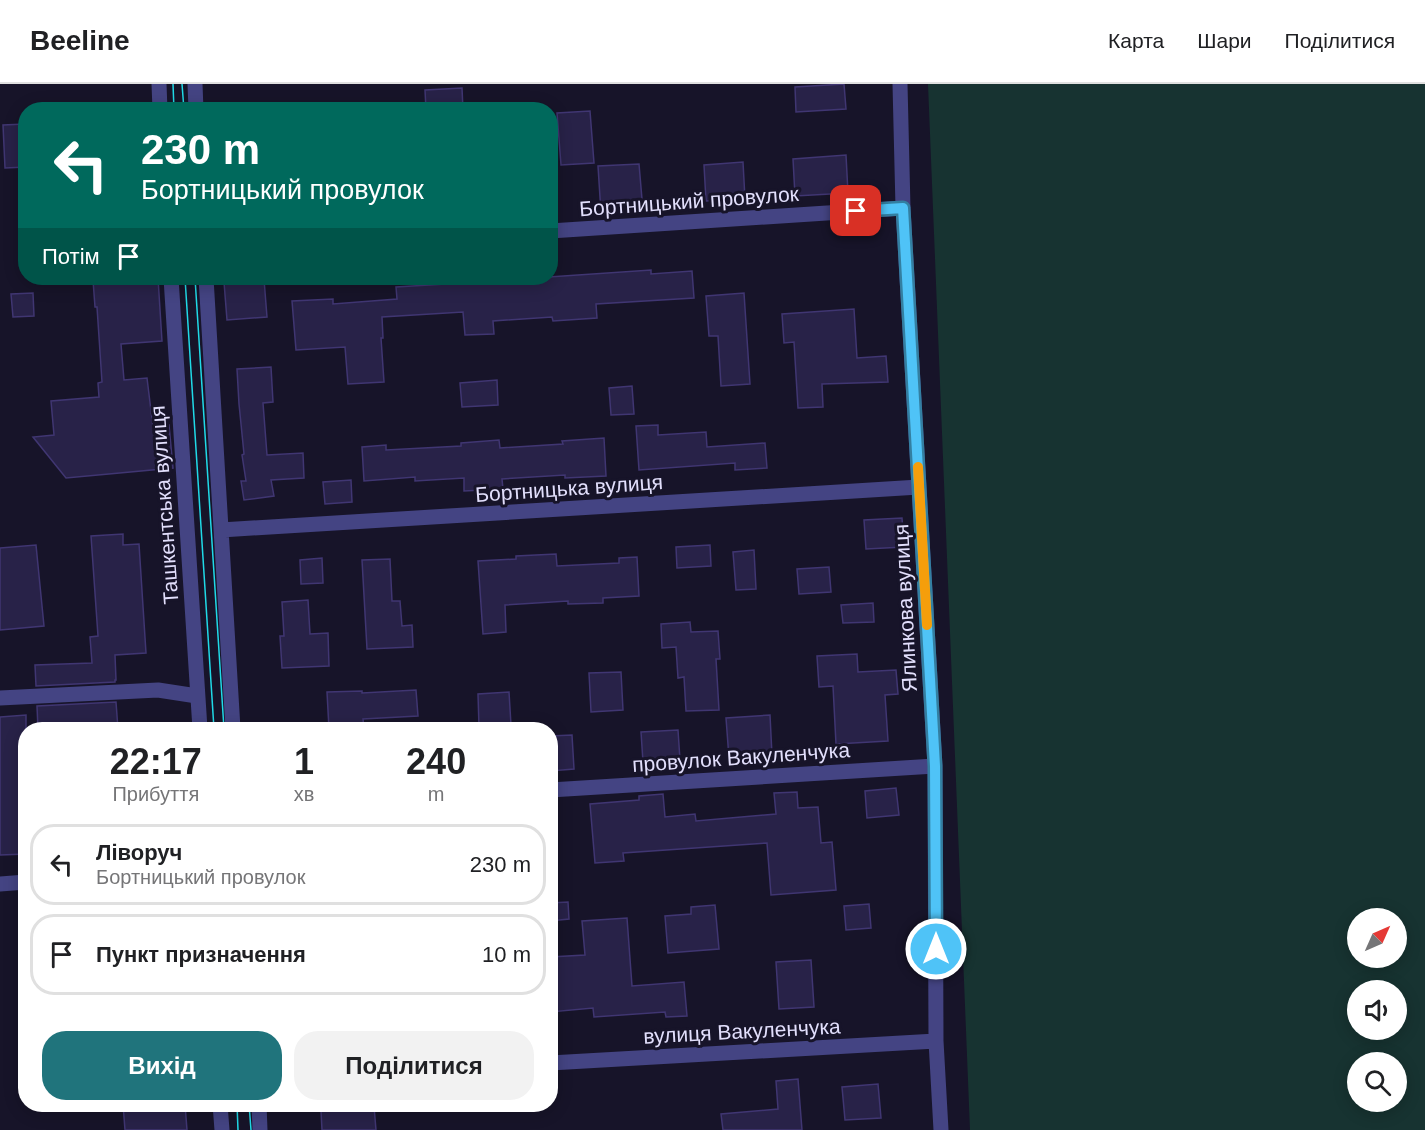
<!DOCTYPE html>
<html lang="uk">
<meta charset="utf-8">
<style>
:root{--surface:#fff;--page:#f2f2f2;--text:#202124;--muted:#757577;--line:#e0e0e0;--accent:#20747c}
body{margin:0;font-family:Arial,sans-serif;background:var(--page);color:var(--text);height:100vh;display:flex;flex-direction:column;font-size:22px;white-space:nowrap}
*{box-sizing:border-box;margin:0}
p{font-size:20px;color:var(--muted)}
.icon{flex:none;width:33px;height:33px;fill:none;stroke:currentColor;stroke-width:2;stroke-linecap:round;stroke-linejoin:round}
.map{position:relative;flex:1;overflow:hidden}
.drawer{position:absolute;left:18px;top:638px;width:540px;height:390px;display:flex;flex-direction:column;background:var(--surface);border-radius:24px;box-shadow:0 3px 15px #0003}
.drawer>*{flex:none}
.banner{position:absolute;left:18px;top:18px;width:540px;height:183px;border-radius:24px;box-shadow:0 3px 15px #0003;background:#00695c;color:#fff;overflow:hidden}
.needle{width:39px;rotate:45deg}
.fabs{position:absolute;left:1347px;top:824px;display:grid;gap:12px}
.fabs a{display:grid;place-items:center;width:60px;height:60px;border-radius:50%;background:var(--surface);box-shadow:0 3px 15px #0003;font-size:30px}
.pin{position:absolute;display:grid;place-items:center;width:51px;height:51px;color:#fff;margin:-26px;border-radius:12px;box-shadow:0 3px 9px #0006}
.me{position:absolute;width:66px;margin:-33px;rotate:0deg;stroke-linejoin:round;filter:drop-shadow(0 0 4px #0008)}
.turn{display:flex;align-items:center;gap:21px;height:126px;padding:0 24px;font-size:27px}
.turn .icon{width:78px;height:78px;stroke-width:2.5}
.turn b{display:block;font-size:42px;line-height:51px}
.then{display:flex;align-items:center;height:57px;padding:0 24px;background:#0003;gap:12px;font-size:22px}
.eta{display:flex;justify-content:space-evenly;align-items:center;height:102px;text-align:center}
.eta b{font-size:36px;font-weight:800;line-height:42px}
.button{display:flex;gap:12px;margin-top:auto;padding:12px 24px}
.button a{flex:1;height:69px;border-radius:24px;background:var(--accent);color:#fff;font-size:24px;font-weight:800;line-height:69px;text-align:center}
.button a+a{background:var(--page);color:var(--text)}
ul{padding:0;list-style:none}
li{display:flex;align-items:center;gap:18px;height:81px;margin:0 12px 9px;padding:0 12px;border:3px solid var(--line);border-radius:24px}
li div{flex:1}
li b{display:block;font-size:22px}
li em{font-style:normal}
header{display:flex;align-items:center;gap:36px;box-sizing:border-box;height:84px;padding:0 30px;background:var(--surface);border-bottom:2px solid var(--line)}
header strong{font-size:28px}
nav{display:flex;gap:33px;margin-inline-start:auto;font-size:21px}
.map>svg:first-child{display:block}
.green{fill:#173331;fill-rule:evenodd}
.building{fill:#282248;stroke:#403672;stroke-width:1.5}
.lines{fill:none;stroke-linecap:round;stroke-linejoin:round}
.minor{stroke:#444483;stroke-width:15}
.tram{stroke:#20dae7;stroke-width:1.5}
.route-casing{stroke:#337fa1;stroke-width:15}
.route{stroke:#4fc3f7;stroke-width:10}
.slow{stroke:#f59e0b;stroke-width:10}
.labels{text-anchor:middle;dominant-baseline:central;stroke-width:6;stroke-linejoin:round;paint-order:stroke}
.street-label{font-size:21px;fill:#e2dffc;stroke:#171429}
</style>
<header>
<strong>Beeline</strong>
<nav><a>Карта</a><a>Шари</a><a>Поділитися</a></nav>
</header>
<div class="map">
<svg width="1425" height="1046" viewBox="0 0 1425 1046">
<rect width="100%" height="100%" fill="#171429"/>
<path class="green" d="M 928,0 L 1425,0 L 1425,1046 L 970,1046 ZM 1358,834 L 1396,834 L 1396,873 L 1358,873 ZM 1358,906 L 1396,906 L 1396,945 L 1358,945 ZM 1358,978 L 1396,978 L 1396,1017 L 1358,1017 Z"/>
<path class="building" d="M 844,0 L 846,25 L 796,28 L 795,3 Z
M 462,4 L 463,26 L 426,26 L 425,6 Z
M 590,27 L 594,79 L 561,81 L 557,29 Z
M 25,40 L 26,83 L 5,84 L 3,41 Z
M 846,71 L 848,109 L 795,112 L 793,75 Z
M 743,78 L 745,115 L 706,117 L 704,81 Z
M 639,80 L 643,127 L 601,129 L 598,82 Z
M 651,186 L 651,190 L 692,187 L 694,214 L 596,220 L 597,234 L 553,237 L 552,233 L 493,237 L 494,250 L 465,251 L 463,228 L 382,233 L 383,254 L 381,254 L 384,298 L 348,300 L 345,263 L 296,266 L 292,217 L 333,215 L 333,220 L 397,215 L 396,203 L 462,199 L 461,194 L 490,194 L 490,197 Z
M 137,194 L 158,194 L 162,257 L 121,260 L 124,296 L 147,294 L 153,343 L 169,341 L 173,384 L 66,394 L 33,353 L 54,351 L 51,317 L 99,313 L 98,299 L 102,298 L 97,223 L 95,223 L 93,196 Z
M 264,195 L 267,233 L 227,236 L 224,198 Z
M 33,209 L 34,232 L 13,233 L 11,210 Z
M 744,209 L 750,300 L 721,302 L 718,252 L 709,252 L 706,212 Z
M 854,225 L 857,274 L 886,272 L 888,298 L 822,300 L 823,323 L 798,324 L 794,258 L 784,259 L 782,230 Z
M 271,283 L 273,318 L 263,319 L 267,371 L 303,369 L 304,394 L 271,396 L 274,412 L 244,416 L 241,397 L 246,397 L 242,371 L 244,370 L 239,320 L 237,285 Z
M 497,296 L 498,321 L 462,323 L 460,299 Z
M 632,302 L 634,330 L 611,331 L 609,304 Z
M 658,341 L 658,351 L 706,348 L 707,363 L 765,359 L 767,384 L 735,386 L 735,379 L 639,386 L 636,342 Z
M 604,354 L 606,392 L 565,394 L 565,391 L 502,395 L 503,405 L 464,407 L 464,394 L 415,397 L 415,393 L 364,397 L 362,363 L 386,361 L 386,366 L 461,362 L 461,359 L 499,356 L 500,364 L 563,360 L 562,357 Z
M 351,396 L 352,418 L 325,420 L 323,398 Z
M 902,434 L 904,463 L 866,465 L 864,436 Z
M 123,450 L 123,461 L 139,460 L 146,569 L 115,571 L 116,596 L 115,596 L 115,598 L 36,602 L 35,581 L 92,579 L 90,553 L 98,552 L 91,452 Z
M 36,461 L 44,542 L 0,546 L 0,464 Z
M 710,461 L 711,482 L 677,484 L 676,463 Z
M 754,466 L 756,505 L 736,506 L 733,468 Z
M 556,470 L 557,482 L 619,479 L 619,474 L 637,473 L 639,512 L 603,514 L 603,519 L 568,520 L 568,517 L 505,521 L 506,548 L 483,550 L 478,477 L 516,475 L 516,472 Z
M 322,474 L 323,499 L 301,500 L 300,476 Z
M 390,475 L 392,517 L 400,517 L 402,542 L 412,541 L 413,563 L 367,565 L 362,476 Z
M 829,483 L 831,508 L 799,510 L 797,485 Z
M 308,516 L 310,550 L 328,549 L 329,582 L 282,584 L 280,552 L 284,552 L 282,518 Z
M 873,519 L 874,538 L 843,539 L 841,521 Z
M 690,538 L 691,548 L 718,547 L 720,575 L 716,575 L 719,626 L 686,627 L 684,593 L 678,594 L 676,563 L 662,564 L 661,540 Z
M 857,570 L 858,588 L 896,586 L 898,610 L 885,611 L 888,657 L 836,660 L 833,602 L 819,603 L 817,572 Z
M 621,588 L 623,626 L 591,628 L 589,589 Z
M 416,606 L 418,632 L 363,635 L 364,645 L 329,645 L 327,608 L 362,607 L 362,609 Z
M 509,608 L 511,641 L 479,643 L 478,610 Z
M 116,618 L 118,645 L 38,645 L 37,622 Z
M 26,631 L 26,770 L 0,771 L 0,633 Z
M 770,631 L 772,671 L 729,674 L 726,634 Z
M 678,646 L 680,676 L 643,678 L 641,648 Z
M 572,651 L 574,685 L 550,687 L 550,652 Z
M 896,704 L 899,731 L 867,734 L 865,707 Z
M 797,708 L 798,724 L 818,723 L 821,759 L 832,758 L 836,806 L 771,811 L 767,759 L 623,769 L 624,777 L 595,779 L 590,720 L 639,716 L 639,712 L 663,710 L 665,733 L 695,730 L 696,737 L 776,730 L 774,709 Z
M 568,818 L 569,835 L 550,837 L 550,819 Z
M 869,820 L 871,844 L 846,846 L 844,822 Z
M 715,821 L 719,865 L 668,869 L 665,832 L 691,830 L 691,823 Z
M 627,834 L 632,902 L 684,898 L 687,932 L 666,933 L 665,928 L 594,933 L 593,924 L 550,928 L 550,873 L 585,871 L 582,837 Z
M 811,876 L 814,923 L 779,925 L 776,878 Z
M 798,995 L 802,1046 L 723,1046 L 721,1030 L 778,1025 L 776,997 Z
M 878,1000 L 881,1034 L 845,1036 L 842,1003 Z
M 123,1020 L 185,1020 L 187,1046 L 125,1046 Z
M 374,1022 L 376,1046 L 322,1046 L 321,1027 Z"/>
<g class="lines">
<path class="minor" d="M 159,0 L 160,26
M 195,0 L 196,26
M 900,0 L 903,124 L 935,682 L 936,957 L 941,1046
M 550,147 L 903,124
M 171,194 L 200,645
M 206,194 L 233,645
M 221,446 L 919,403
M 0,614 L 158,606 L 197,612
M 550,706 L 935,682
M 0,800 L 26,798
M 550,979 L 936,957
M 220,1020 L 222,1046
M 259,1020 L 260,1046"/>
<path class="tram" d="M 173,0 L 174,26
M 182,0 L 184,26
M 185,194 L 214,645
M 195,194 L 224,645
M 237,1020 L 238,1046
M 249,1020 L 251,1046"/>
</g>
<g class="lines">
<defs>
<path id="route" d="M 856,127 L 903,124 L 935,682 L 936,865"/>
</defs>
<use href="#route" class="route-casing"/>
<use href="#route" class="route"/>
<path class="slow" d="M 918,383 L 927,541"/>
</g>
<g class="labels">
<g class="street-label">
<text transform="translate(689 117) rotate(-4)">Бортницький провулок</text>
<text transform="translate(569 404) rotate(-4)">Бортницька вулиця</text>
<text transform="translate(164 421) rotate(-94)">Ташкентська вулиця</text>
<text transform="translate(905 524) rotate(-93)">Ялинкова вулиця</text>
<text transform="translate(741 673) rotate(-4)">провулок Вакуленчука</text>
<text transform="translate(742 947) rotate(-3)">вулиця Вакуленчука</text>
</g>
</g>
</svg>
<div class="fabs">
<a><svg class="needle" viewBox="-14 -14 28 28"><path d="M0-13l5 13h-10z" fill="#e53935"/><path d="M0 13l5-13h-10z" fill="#757577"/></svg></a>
<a><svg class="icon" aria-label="sound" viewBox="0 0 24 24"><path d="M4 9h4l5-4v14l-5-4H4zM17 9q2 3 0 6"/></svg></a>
<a><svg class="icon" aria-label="search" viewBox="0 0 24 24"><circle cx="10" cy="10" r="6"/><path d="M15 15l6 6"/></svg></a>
</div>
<div class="pin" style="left:856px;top:127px;background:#d93025"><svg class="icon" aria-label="arrive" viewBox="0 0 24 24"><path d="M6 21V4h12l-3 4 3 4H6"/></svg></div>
<svg class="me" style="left:936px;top:865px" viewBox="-20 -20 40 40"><circle r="17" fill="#4fc3f7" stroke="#fff" stroke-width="3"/><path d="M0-11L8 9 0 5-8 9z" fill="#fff"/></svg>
<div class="banner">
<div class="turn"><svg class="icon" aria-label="left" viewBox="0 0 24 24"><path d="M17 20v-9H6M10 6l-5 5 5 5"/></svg><div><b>230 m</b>Бортницький провулок</div></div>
<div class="then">Потім<svg class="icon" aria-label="arrive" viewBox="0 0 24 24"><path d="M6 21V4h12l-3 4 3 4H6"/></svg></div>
</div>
<section class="drawer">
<div class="eta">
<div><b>22:17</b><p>Прибуття</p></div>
<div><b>1</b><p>хв</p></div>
<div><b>240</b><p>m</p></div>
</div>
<ul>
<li><svg class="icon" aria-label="left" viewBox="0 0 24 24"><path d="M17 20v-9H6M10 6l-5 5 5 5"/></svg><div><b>Ліворуч</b><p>Бортницький провулок</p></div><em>230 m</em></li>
<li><svg class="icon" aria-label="arrive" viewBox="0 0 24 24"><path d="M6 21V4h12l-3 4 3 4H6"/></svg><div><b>Пункт призначення</b></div><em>10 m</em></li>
</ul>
<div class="button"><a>Вихід</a><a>Поділитися</a></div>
</section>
</div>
